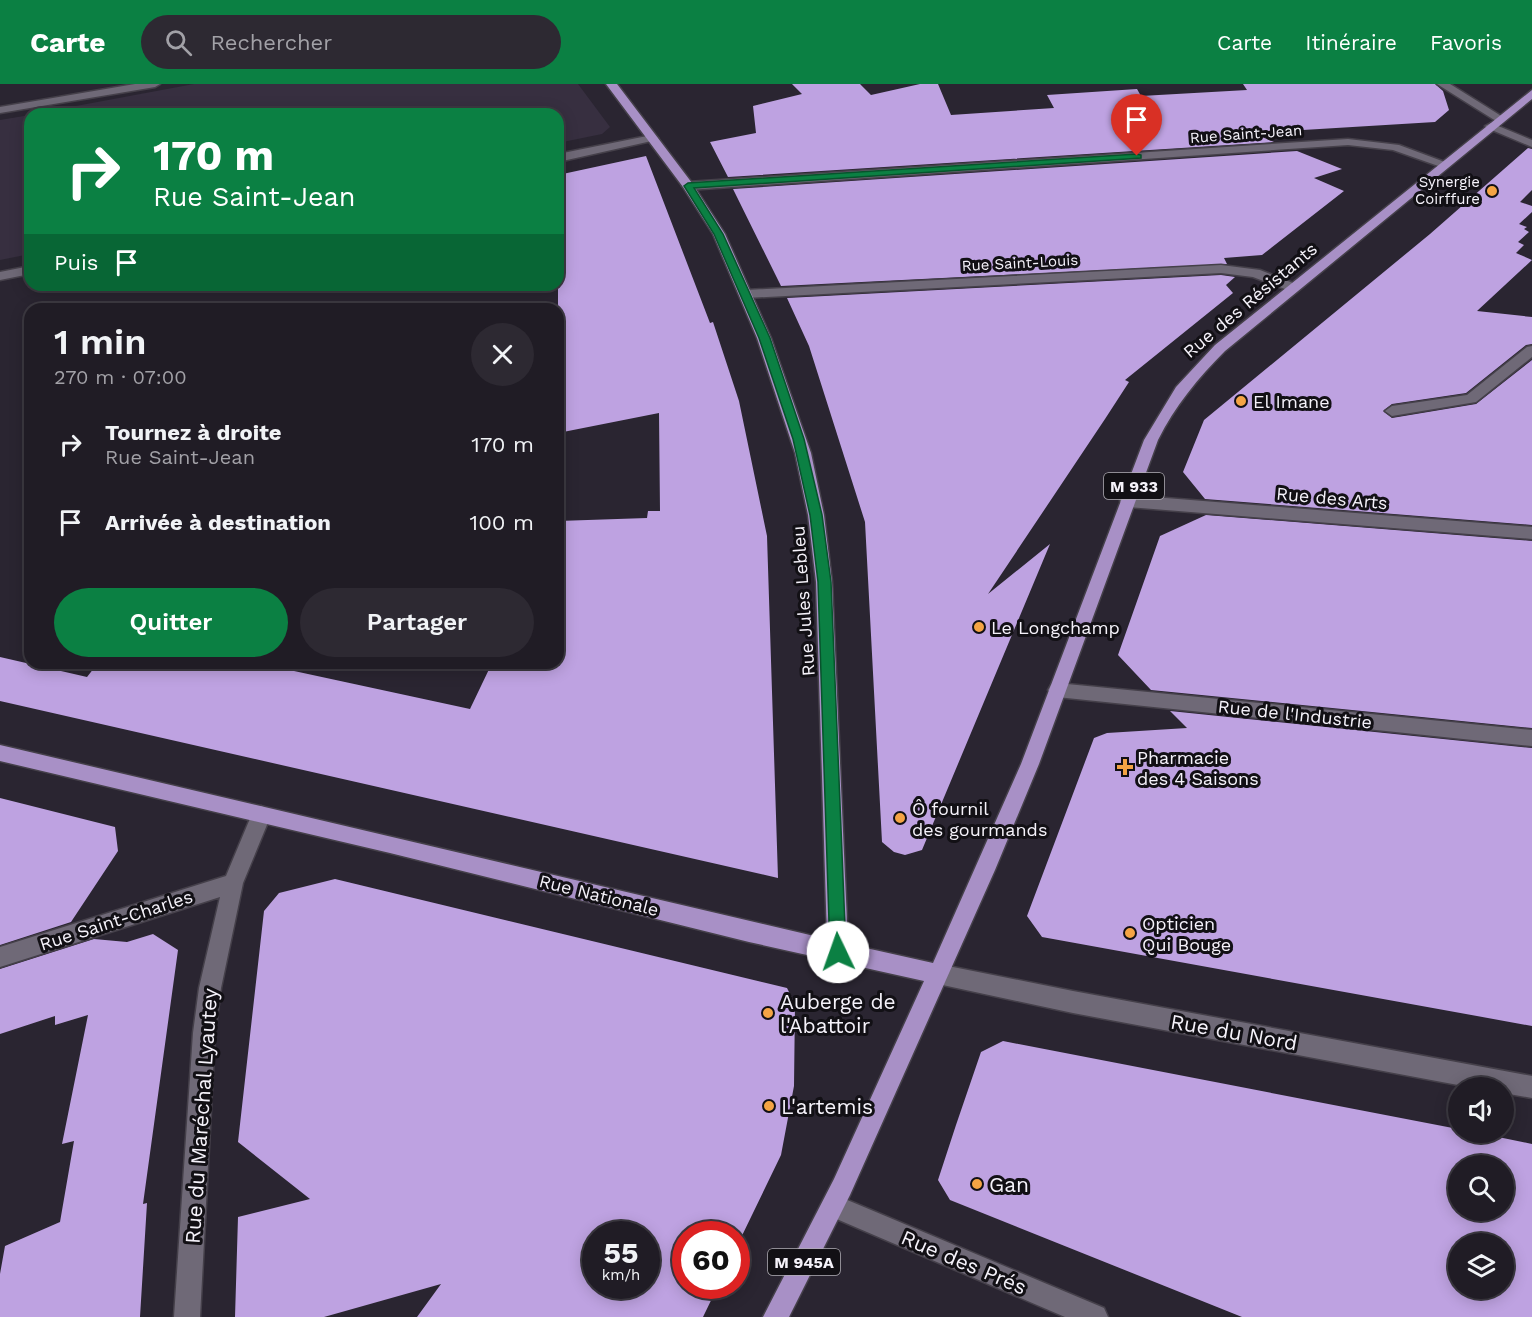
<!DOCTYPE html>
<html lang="fr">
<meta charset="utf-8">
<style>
:root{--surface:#201c25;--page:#2d2932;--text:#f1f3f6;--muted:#a2a1a7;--line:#3d3a42;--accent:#0b8043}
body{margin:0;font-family:"Work Sans",sans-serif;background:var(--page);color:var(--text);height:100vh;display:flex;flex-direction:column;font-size:22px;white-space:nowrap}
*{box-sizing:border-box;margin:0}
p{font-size:20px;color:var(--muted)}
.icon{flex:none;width:33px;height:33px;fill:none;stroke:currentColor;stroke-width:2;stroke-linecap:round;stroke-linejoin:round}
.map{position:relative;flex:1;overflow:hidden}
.panel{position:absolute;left:24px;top:219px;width:540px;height:366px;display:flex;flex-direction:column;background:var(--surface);border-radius:18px;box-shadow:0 3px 15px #0003,0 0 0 2px var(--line)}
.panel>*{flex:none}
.top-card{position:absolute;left:24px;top:24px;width:540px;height:183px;border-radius:18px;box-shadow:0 3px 15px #0003,0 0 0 2px var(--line);background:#0b8043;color:#fff;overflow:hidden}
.tools{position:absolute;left:1448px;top:993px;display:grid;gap:12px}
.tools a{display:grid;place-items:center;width:66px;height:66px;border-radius:50%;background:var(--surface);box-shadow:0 3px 15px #0003,0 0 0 2px var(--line);font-size:30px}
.speed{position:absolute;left:582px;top:1137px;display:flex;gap:12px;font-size:30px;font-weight:700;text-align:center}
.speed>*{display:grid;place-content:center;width:78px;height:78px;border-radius:50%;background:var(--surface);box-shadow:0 3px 15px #0003,0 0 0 2px var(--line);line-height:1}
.speed small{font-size:15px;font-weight:400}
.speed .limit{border:9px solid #d22;background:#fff;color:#111}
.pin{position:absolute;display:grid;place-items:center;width:51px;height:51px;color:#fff;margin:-62px -26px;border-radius:50% 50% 50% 0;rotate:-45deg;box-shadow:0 0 6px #0007}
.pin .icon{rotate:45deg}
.me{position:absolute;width:66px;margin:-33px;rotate:357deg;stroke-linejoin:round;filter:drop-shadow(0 0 4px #0008)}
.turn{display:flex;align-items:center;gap:21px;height:126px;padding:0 30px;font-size:27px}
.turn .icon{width:78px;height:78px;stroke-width:2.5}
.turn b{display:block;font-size:42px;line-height:51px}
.then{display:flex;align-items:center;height:57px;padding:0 30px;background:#0003;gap:12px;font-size:22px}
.round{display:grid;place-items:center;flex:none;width:63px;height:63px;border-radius:32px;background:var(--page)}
.headline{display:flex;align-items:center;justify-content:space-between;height:102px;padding:0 30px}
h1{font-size:36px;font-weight:600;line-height:45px}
.button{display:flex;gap:12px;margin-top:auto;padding:12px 30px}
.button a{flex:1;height:69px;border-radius:36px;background:var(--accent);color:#fff;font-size:24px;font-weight:600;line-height:69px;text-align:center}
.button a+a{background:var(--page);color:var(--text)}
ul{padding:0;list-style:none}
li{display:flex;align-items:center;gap:18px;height:78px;padding:0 30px}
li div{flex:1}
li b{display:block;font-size:22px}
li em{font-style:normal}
header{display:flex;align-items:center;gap:36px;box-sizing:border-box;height:84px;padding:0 30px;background:var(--accent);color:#fff}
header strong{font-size:28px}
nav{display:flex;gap:33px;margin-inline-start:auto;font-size:21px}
.search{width:420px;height:54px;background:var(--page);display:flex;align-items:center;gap:15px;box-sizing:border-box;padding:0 21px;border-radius:33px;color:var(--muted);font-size:22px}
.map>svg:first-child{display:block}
.built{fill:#372f40}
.building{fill:#bea2e1;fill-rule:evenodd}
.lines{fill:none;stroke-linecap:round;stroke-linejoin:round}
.lane-casing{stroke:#45404a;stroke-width:3}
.street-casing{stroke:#45404a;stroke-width:3}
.primary-casing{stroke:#45404a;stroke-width:3}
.lane{fill:#6f6977;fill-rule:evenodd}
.street{fill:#6f6977;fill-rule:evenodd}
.primary{fill:#a890c6;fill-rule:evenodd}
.route{fill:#0b8043;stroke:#07532c;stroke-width:1.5}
.poi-dot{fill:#f4a444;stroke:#121015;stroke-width:2}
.labels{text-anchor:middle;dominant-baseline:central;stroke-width:6;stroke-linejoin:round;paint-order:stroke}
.far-street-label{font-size:15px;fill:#f5f2fa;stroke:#121015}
.far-poi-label{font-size:15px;fill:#f5f2fa;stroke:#121015;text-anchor:end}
.shield{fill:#121015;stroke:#b1aeb5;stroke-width:1.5}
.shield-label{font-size:16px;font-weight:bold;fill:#f5f2fa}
.street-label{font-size:18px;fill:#f5f2fa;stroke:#121015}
.poi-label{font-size:18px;fill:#f5f2fa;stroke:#121015;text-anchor:start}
.near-poi-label{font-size:21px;fill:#f5f2fa;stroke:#121015;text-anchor:start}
.near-street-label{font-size:21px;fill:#f5f2fa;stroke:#121015}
</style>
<header>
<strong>Carte</strong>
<div class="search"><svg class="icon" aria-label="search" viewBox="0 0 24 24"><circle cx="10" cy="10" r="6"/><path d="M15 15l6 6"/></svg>Rechercher</div>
<nav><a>Carte</a><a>Itinéraire</a><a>Favoris</a></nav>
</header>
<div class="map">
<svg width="1532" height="1233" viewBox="0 0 1532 1233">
<rect width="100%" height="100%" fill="#2a2531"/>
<path class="built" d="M 194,0 L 578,0 L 610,43 L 602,50 L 558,59 L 558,30 L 33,30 Z
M 30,31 L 30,170 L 0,176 L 0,36 Z"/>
<path class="building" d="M 792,0 L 860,0 L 871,11 L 920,0 L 938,0 L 951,31 L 1054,24 L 1047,11 L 1137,5 L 1141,12 L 1247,6 L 1243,0 L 1435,0 L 1443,7 L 1449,26 L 1435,38 L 1253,49 L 1274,58 L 728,93 L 710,58 L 756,49 L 753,22 L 802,10 Z
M 1528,64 L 1532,65 L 1532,106 L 1520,118 L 1532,122 L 1532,128 L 1519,140 L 1527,143 L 1524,145 L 1529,148 L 1518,158 L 1524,161 L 1516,169 L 1532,176 L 1477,227 L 1532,233 L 1532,260 L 1526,261 L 1466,309 L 1392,320 L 1383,327 L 1392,334 L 1476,320 L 1532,276 L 1532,441 L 1205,415 L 1183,388 L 1204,336 L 1430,150 Z
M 1297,67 L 1342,85 L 1314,94 L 1344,107 L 1262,171 L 1224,174 L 1227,180 L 781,202 L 733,105 Z
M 646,72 L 710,239 L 713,238 L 739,317 L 767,452 L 778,794 L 0,617 L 0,573 L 87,593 L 98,579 L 257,579 L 470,625 L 492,579 L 558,579 L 558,437 L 647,434 L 648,427 L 660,427 L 659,329 L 558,349 L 558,91 Z
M 1221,191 L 1235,193 L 1226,201 L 1233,209 L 1125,296 L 1129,298 L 1105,335 L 988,510 L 1050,460 L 922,766 L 905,771 L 894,768 L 882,758 L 865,438 L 809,262 L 787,214 Z
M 1206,431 L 1532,457 L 1532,644 L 1151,606 L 1118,571 L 1160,452 Z
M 1170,627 L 1532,664 L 1532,942 L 1042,853 L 1027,832 L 1094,654 L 1107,649 L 1187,644 Z
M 0,714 L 115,743 L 118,767 L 71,838 L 0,861 Z
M 335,795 L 787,904 L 795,920 L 794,1002 L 781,1071 L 736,1164 L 736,1150 L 686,1150 L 686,1202 L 718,1202 L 703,1233 L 417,1233 L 441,1200 L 324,1233 L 235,1233 L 238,1133 L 310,1115 L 238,1058 L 264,827 L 279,809 ZM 596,1150 L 646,1150 L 646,1202 L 596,1202 Z
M 153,850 L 178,866 L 143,1120 L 147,1119 L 140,1233 L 0,1233 L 0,1190 L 5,1162 L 60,1138 L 74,1057 L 62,1060 L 88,931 L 55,941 L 55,932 L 0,950 L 0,885 L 94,855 L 127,858 Z
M 1003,957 L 1458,1045 L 1458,1048 L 1474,1048 L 1532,1060 L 1532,1233 L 1242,1233 L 950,1116 L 938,1096 L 956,1041 L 981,968 ZM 1458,1082 L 1503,1082 L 1503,1126 L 1458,1126 ZM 1458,1160 L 1503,1160 L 1503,1204 L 1458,1204 Z"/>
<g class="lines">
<defs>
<path id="lane" d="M 135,0 L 160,0 L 155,3 L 0,29 L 0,23 Z
M 1532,262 L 1532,273 L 1476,318 L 1392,332 L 1385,327 L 1392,322 L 1467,311 L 1527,263 Z"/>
<path id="street" d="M 1437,0 L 1450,0 L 1506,35 L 1504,37 L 1496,37 Z
M 1491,39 L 1532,56 L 1532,63 L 1487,44 L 1485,42 Z
M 652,51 L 658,54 L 656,56 L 558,78 L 558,70 Z
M 1348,55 L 1399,61 L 1450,80 L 1444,84 L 1393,66 L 1348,61 L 688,106 L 682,102 L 688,98 Z
M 1221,181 L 1260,186 L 1298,201 L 1300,204 L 1293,208 L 1253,193 L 1221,189 L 746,214 L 739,210 L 746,206 Z
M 30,182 L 30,190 L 0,196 L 0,188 Z
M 1128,411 L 1532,443 L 1532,455 L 1128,423 L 1122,421 L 1120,417 L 1122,413 Z
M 1057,599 L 1532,646 L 1532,662 L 1057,613 L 1051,611 L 1048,606 L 1051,601 Z
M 261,722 L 268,725 L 271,731 L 243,799 L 221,904 L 215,949 L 200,1233 L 174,1233 L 193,949 L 199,904 L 220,813 L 0,883 L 0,863 L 226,792 L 254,725 Z
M 938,880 L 1073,907 L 1532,992 L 1532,1014 L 1503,1009 L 1503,1004 L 1474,1004 L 1073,929 L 938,900 L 931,897 L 927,890 L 931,883 Z
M 833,1110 L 1104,1224 L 1108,1233 L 1065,1233 L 825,1130 L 821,1122 L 825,1114 Z"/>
<path id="primary" d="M 606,0 L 617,0 L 692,99 L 725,150 L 771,254 L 811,369 L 824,431 L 832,498 L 848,860 L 933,879 L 1021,680 L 1144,356 L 1176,303 L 1215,261 L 1532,6 L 1532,15 L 1225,267 C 1198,294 1175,322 1158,356 L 1039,680 L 995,786 L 850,1111 L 789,1233 L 763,1233 L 834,1095 L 924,897 L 749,858 L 390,769 L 0,677 L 0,661 L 827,855 L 816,498 L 808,431 L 795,369 L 757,254 L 713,150 L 683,103 Z"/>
</defs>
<use href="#lane" class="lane-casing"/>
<use href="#street" class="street-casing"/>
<use href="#primary" class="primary-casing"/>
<use href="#lane" class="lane"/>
<use href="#street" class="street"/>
<use href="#primary" class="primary"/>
</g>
<path class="route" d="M 1137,70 L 1141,71 L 1141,74 L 694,104 L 723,150 L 770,254 L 804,355 L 822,431 L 831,498 L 846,868 L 844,873 L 838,875 L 833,873 L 830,868 L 818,498 L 810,431 L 793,355 L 759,254 L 714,150 L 684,102 L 688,99 Z"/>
<g class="poi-dot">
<circle cx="1492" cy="107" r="6"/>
<circle cx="1241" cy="317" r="6"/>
<circle cx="979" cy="543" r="6"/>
<path d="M1122 674h6v6h6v6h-6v6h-6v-6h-6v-6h6z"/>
<circle cx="900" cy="734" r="6"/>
<circle cx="1130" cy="849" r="6"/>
<circle cx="768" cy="929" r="6"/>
<circle cx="769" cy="1022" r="6"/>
<circle cx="977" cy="1100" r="6"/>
</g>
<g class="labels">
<g class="far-street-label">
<text transform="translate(1246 50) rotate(-4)">Rue Saint-Jean</text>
<text transform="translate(1020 179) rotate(-3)">Rue Saint-Louis</text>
</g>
<g class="far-poi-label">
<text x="1480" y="98">Synergie<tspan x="1480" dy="17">Coirffure</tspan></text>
</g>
<g class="shield">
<rect x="1104" y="389" width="60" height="26" rx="4.5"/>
<rect x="768" y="1165" width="72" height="26" rx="4.5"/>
</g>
<g class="shield-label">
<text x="1134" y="402">M 933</text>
<text x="804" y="1178">M 945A</text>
</g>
<g class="street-label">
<text transform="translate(1250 216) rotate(-40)">Rue des Résistants</text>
<text transform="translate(1332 414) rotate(5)">Rue des Arts</text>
<text transform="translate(803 517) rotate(-94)">Rue Jules Lebleu</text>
<text transform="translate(1295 630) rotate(6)">Rue de l'Industrie</text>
<text transform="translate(599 811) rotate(14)">Rue Nationale</text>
<text transform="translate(116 836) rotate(-18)">Rue Saint-Charles</text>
</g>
<g class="poi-label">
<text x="1253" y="317">El Imane</text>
<text x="991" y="543">Le Longchamp</text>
<text x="1137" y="673">Pharmacie<tspan x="1137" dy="21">des 4 Saisons</tspan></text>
<text x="912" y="724">Ô fournil<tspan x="912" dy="21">des gourmands</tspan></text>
<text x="1142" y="839">Opticien<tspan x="1142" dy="21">Qui Bouge</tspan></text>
</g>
<g class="near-poi-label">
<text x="780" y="917">Auberge de<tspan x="780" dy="24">l'Abattoir</tspan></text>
<text x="781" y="1022">L'artemis</text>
<text x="989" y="1100">Gan</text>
</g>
<g class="near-street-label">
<text transform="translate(1234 948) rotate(10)">Rue du Nord</text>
<text transform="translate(201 1032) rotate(-86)">Rue du Maréchal Lyautey</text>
<text transform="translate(964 1178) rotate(23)">Rue des Prés</text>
</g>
</g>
</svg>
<div class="tools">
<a><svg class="icon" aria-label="sound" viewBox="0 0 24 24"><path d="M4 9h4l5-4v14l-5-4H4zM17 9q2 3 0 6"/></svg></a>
<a><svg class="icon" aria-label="search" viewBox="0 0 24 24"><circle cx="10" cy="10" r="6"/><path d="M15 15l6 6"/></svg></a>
<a><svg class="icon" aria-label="layers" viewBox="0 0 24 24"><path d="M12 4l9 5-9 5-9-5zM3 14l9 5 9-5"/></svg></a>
</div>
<div class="speed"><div>55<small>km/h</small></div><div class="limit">60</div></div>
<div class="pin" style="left:1137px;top:72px;background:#d93025"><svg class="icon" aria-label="arrive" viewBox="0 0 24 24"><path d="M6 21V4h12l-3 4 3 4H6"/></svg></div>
<svg class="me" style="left:838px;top:868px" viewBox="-20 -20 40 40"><circle r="19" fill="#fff"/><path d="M0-13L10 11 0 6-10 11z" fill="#0b8043"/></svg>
<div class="top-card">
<div class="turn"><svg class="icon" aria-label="right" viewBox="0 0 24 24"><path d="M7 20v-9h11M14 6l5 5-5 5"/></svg><div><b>170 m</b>Rue Saint-Jean</div></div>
<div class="then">Puis<svg class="icon" aria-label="arrive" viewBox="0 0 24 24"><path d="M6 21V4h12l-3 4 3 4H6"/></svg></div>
</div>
<section class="panel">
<div class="headline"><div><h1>1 min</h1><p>270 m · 07:00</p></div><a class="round"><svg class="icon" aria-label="close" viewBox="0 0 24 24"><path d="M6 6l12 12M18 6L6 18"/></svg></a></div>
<ul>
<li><svg class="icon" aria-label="right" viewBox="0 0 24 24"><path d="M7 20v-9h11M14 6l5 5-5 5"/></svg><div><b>Tournez à droite</b><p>Rue Saint-Jean</p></div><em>170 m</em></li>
<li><svg class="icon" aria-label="arrive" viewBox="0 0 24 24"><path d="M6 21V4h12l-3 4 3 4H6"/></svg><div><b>Arrivée à destination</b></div><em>100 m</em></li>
</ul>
<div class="button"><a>Quitter</a><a>Partager</a></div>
</section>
</div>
